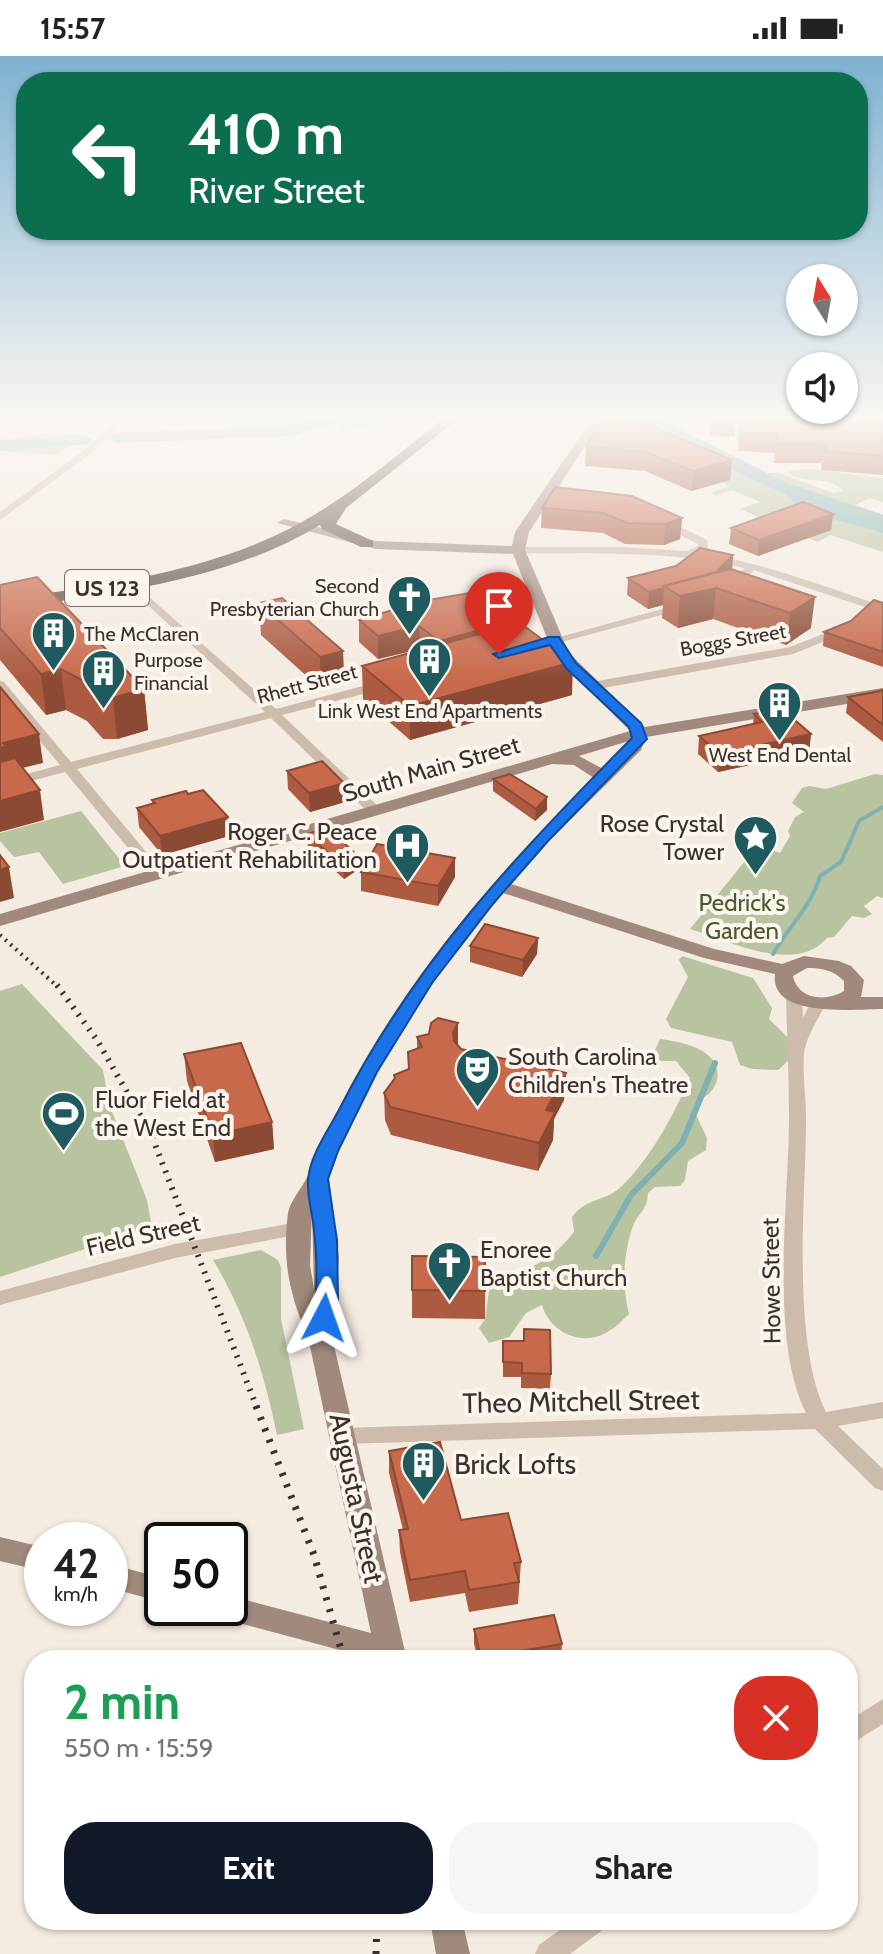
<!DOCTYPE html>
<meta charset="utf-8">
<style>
:root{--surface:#fff;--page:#f6f6f6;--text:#222;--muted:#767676;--accent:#111827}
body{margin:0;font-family:Cabin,sans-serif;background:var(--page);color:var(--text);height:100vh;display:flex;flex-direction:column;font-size:30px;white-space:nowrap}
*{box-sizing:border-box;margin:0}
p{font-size:26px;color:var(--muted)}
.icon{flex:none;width:44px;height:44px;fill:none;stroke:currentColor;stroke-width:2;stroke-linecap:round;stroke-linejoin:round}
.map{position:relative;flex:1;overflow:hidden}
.side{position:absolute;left:24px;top:1594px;width:834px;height:280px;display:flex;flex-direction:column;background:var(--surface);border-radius:32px;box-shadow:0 2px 6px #0004}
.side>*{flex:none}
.hud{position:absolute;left:16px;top:16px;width:852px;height:168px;border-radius:32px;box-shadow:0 2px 6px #0004;background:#0b6e4f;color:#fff;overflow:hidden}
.needle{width:52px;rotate:349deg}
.tools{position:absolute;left:786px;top:208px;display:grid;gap:16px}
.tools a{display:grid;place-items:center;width:72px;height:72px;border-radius:50%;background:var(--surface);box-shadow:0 2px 6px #0004;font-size:40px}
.speed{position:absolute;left:24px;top:1466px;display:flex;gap:16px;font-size:40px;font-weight:700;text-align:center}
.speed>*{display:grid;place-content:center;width:104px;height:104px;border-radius:50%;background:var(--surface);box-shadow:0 2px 6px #0004;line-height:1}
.speed small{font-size:20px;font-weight:400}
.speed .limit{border:4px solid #111;border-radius:12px;background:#fff;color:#111}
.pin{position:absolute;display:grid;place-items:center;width:68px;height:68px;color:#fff;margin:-82px -34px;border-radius:50% 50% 50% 0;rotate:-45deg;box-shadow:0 0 8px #0007}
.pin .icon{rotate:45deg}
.me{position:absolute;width:88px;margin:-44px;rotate:4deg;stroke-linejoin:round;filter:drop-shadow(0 0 6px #0008)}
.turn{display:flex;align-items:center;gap:28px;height:168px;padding:0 40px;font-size:36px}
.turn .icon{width:104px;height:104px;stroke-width:2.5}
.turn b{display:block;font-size:56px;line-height:68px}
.round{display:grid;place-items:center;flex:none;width:84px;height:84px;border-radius:32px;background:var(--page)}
.summary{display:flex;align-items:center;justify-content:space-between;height:136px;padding:0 40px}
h1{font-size:48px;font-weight:700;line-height:60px;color:#1e9e55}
.button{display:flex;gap:16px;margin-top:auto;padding:16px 40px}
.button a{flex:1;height:92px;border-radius:32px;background:var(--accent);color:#fff;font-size:32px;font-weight:700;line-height:92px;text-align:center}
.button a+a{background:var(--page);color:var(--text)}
.status{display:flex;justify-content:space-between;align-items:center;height:56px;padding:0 40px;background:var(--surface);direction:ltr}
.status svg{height:22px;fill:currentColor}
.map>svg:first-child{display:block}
.green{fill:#b8c4a0}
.water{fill:#7fb0b2}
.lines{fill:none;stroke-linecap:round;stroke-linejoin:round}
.stream-far1{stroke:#7fb0b2;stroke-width:4}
.stream{stroke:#7fb0b2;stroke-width:6}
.river{fill:#7fb0b2;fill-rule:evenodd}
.street{fill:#cdbbac;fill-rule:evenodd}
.secondary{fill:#a18a7d;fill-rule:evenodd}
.highway{fill:#5c4a42;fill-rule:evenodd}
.rail-far2{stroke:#3b302b;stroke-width:4;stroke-dasharray:2 5;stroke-linecap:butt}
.rail-far1{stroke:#3b302b;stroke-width:6;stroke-dasharray:2 7;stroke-linecap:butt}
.rail{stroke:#3b302b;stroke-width:7;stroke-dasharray:3 9;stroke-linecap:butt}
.wall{fill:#ac5a40}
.shaded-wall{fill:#8c4a34}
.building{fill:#c8694b;stroke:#8c4a34;stroke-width:2}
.route{fill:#1a73e8;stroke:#114b97;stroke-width:2}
.labels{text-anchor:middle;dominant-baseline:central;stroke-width:8;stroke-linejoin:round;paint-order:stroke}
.far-poi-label{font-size:20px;fill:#3b302b;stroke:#fbf5ee;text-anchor:start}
.far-street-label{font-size:20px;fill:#3b302b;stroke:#fbf5ee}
.shield{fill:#fbf5ee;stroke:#756b66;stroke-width:2}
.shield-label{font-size:22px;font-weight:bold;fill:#3b302b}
.street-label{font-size:24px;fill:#3b302b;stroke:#fbf5ee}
.poi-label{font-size:24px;fill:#3b302b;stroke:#fbf5ee;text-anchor:start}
.park-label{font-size:24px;fill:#4a5a2e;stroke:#fbf5ee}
.near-street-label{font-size:28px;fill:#3b302b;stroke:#fbf5ee}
.near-poi-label{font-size:28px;fill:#3b302b;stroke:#fbf5ee;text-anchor:start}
</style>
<div class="status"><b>15:57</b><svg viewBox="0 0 49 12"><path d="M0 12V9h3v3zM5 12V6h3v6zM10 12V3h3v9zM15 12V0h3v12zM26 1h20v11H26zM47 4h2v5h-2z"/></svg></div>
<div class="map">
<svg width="883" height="1898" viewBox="0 0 883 1898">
<rect width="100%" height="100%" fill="#f4ebe1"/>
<path class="green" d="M 357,359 L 431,359 L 338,376 L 341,368 Z
M 640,359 L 680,373 L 767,417 L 779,417 L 833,437 L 843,435 C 831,419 803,429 788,416 C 809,407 857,422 883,422 L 883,446 L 870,442 L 855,449 L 883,459 L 883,496 L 830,479 L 818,486 L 740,453 L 760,446 L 732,434 L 715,439 L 710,437 L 730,430 L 609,374 Z
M 49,377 L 82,379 L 58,399 L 0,395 L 0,384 Z
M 875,718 L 883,719 L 883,842 L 877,840 L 864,850 L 872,858 L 864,862 L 852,860 L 834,881 L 827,882 C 796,919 729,885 690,873 L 745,805 L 759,802 L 767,792 L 780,797 L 790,780 L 788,775 L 795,761 L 804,756 L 792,747 L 802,732 L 809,730 L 826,733 Z
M 81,755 L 125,810 L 63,828 L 39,796 L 14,801 L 0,785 L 0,777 Z
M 682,900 L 753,922 L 772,952 L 769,963 C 785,980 807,991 778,1014 L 752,1013 L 740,1009 L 732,986 L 671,972 L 666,963 L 688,921 L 679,904 Z
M 22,928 L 103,1014 L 109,1048 L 147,1144 L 152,1171 L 0,1221 L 0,935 Z
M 660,983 C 675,985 696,989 708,999 C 725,1014 718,1036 699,1044 L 695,1057 L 707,1082 L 706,1094 L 688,1105 L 685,1124 L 680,1130 L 655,1131 L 648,1137 C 647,1156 639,1155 633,1170 C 623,1197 622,1231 629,1258 C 623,1263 617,1271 609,1275 C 583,1292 550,1277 542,1249 L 526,1257 L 509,1281 L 489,1287 L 479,1272 L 485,1263 L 490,1228 C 508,1214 511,1219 530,1211 C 549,1204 561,1192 574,1176 L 572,1161 C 588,1140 605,1147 623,1129 C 652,1100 674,1058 690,1022 L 676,1005 L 650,1005 Z
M 261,1194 L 278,1204 L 281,1212 L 281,1263 L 304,1373 L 277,1379 C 264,1316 246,1259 213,1204 Z"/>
<path class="water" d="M 612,359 L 651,359 L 787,427 L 883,459 L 883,477 C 851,465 810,464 785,438 Z"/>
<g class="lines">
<path class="stream-far1" d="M 773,898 C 788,872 812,849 820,820 L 841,806 L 859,765 L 883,751"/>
<path class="stream" d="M 596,1200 L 631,1139 L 682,1087 L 715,1007"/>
<path class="river" d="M 325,359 L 352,359 L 349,363 L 289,380 L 116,387 L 107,382 L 116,377 L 288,370 Z
M 84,379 L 93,384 L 90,388 L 0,395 L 0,385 Z"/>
<path class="street" d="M 95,359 L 130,359 L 97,393 L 0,464 L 0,456 L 91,389 L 116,362 L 99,362 Z
M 571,359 L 582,359 L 601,371 L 593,373 Z
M 660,465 L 668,465 L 707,484 L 708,492 L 701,497 C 764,507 823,530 883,550 L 883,557 L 754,514 L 735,535 L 727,535 L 727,531 L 744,512 C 670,494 594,498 518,497 L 513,494 L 518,491 L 622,491 L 687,495 L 698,490 L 698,488 L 660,469 Z
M 123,518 L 276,653 L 382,625 L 386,626 L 386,632 L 282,659 L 380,752 L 382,755 L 380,758 L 370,758 L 271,662 L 77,713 L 162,815 L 164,818 L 162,821 L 152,821 L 65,716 L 0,733 L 0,725 L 60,709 L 0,637 L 0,625 L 4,626 L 71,706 L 265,656 L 119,523 L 119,519 Z
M 680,548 L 686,551 L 684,553 L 525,596 L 519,592 Z
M 841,571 L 847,575 L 845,577 L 793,598 L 592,634 L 586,630 L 592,626 L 790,591 Z
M 794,934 L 802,939 L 803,962 L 812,944 L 824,944 L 826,947 C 819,962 806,981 804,997 C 802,1021 807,1047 806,1071 C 805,1148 792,1288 826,1356 L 883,1346 L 883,1362 L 838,1370 L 883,1413 L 883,1435 L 875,1432 L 815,1373 L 344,1388 L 337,1386 L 334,1380 L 337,1374 L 344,1372 L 806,1357 C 769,1283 789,1145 789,1061 C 789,1020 787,980 786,939 Z
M 299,1166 L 306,1167 L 308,1172 L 306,1177 L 175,1202 L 0,1249 L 0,1235 L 175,1188 Z
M 883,1643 L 883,1668 L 848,1690 L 848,1665 Z
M 573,1864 L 608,1864 L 604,1873 L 570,1898 L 535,1898 L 539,1889 Z"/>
<path class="secondary" d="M 611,359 L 625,359 L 600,374 L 589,384 L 529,476 L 525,494 L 569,597 L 645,671 L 883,632 L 883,642 L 646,681 L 641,694 L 549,785 L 511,828 L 714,893 L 782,908 L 804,900 L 839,905 L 851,910 L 864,924 L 861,941 L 883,941 L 883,953 C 855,953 769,963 775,918 L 704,902 L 503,837 L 433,927 L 377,1016 L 339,1095 L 329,1123 L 339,1202 L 332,1281 L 407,1604 L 377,1604 L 228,1564 L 218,1561 L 214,1552 L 230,1552 L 230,1540 L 371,1577 L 308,1281 C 289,1239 282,1203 288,1157 C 290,1144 303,1132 308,1119 C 371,965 475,837 594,722 L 574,709 L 552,708 L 0,870 L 0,858 L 630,675 L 554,599 L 513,498 L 376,493 L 277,467 L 284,463 L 376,485 L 512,490 L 515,476 L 581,379 L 592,368 ZM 629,685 L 603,713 L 579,700 ZM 807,912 C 822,912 833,914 844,925 L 844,935 C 826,946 798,944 793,920 ZM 312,1153 L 314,1233 L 310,1209 Z
M 0,1481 L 42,1491 L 42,1515 L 0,1505 Z
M 110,1508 L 162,1522 L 162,1546 L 110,1532 Z
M 430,1864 L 462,1864 L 470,1898 L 436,1898 Z"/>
<path class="highway" d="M 448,359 L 463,359 L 346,452 L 336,468 L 373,485 L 373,491 L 361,491 L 322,473 L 320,469 C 226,526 107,538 0,554 L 0,544 C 101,529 209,517 300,467 C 353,438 400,396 448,359 Z"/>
<path class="rail-far2" d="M 0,879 L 58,931"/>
<path class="rail-far1" d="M 57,929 L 97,984 L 151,1078 L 257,1352"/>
<path class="rail" d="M 256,1350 L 314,1499 L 344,1604
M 376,1898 L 377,1864"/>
</g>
<path class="wall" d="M 144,359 L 177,359 L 175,361 Z
M 737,359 L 734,381 L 710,379 L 711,369 Z
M 818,359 L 883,359 L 883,419 L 821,414 L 822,407 L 774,407 L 775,397 L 738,395 L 739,376 L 818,363 Z
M 586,390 L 732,404 L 730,424 L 691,435 L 645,415 L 585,410 Z
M 542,452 L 682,462 L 680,483 L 664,489 L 625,488 L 603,477 L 541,472 Z
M 833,458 L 831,474 L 758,500 L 729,488 L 731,472 Z
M 733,499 L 732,513 L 811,572 L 786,589 L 713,563 L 678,572 L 662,562 L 663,549 L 648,553 L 627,539 L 628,522 Z
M 0,529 L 144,633 L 148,674 L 117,683 L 103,683 L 87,665 L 66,654 L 46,659 L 0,604 Z
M 259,547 L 343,595 L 344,627 L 321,633 L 261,579 Z
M 883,547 L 883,611 L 823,590 L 824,576 L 851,565 Z
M 478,549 L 524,570 L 572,639 L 410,684 L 363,643 L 362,610 L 421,594 L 420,593 L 378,603 L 359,586 L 359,564 Z
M 883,634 L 883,686 L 846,657 L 848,641 Z
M 754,658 L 811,678 L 809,696 L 718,716 L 698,698 L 699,680 L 753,668 Z
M 287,715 L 345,746 L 310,756 L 288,733 Z
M 493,723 L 547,754 L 535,765 L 493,735 Z
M 152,744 L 228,761 L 229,780 L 162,799 L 139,771 L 137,752 L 152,748 Z
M 307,778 L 358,800 L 359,813 L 344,823 L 308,791 Z
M 455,802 L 455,821 L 438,850 L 361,835 L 361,816 Z
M 538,882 L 537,898 L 522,921 L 470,906 L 470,890 Z
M 417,981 L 458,990 L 461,993 L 566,1017 L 564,1044 L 554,1063 L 553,1084 L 538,1115 L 391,1079 L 385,1064 L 384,1037 L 394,1024 L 394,1019 L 408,1013 L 408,996 L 417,993 Z
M 184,998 L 272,1066 L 274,1093 L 215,1106 L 187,1025 Z
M 412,1200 L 485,1201 L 485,1263 L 412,1262 Z
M 503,1285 L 551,1318 L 550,1333 L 521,1332 L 521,1321 L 503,1321 Z
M 389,1395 L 461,1464 L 521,1506 L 518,1548 L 469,1556 L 465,1537 L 410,1546 L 400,1496 L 399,1474 L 403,1474 L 389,1417 Z
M 474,1573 L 562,1588 L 561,1603 L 478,1604 L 474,1588 Z"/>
<path class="shaded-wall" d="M 732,404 L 730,424 L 691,435 L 693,415 Z
M 833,458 L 831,474 L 758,500 L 759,484 Z
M 682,462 L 680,483 L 664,489 L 665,468 Z
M 733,499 L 732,515 L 716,532 L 713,563 L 678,572 L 680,540 Z
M 664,532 L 663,549 L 648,553 L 649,536 Z
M 815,541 L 811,572 L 786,589 L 790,557 Z
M 525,560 L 524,582 L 439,607 L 439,585 L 503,565 Z
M 419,570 L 420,593 L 378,603 L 378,580 Z
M 343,595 L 344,627 L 321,633 L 320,601 Z
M 573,606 L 572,639 L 410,684 L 410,650 Z
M 61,613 L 66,654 L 46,659 L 41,618 Z
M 144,633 L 148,674 L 117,683 L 113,642 Z
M 39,678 L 43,707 L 10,715 L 0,722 L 0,692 L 3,687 Z
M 811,678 L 809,696 L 718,716 L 720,698 Z
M 344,727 L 345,746 L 310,756 L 309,737 Z
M 40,734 L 44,764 L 0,776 L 0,745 Z
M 547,741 L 547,754 L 535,765 L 536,753 Z
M 228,761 L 229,780 L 162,799 L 160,780 Z
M 358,800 L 359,813 L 344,823 L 343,810 Z
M 455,802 L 455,821 L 438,850 L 438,830 Z
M 9,811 L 14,842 L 0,846 L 0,814 Z
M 538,882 L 537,898 L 522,921 L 523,904 Z
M 458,967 L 458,994 L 453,1003 L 453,976 Z
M 566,1017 L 564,1044 L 554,1063 L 553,1084 L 538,1115 L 539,1087 L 546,1054 Z
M 272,1066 L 274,1093 L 215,1106 L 213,1079 Z"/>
<path class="building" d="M 713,359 L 737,359 L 735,371 L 711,369 Z
M 820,359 L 883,363 L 883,400 L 823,395 L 829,389 L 776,388 L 778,378 L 739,376 L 741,362 L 819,363 Z
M 602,364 L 651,370 L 732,404 L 693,415 L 646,396 L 586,390 Z
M 555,431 L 632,440 L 682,462 L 665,468 L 627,467 L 604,457 L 542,452 Z
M 803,446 L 833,458 L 759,484 L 731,472 Z
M 700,492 L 733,499 L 716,516 L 664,530 L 664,532 L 649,536 L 628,522 L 676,510 Z
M 731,513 L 815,541 L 790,557 L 716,532 L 680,540 L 664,530 Z
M 37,521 L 144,633 L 113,642 L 98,642 L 82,624 L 61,613 L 41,618 L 0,572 L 0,529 Z
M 469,537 L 478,549 L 508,544 L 525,560 L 503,565 L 507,567 L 439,585 L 419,570 L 378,580 L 359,564 L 423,545 Z
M 282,542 L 343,595 L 320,601 L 259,547 Z
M 874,544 L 883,547 L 883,596 L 824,576 L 851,565 Z
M 520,567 L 573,606 L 410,650 L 362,610 Z
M 0,631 L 39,678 L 3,687 L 6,690 L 0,692 Z
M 883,634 L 883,669 L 848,641 L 875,636 Z
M 782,653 L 811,678 L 720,698 L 699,680 L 762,666 L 754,658 Z
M 15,702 L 40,734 L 0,745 L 0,706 Z
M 322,705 L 344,727 L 309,737 L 287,715 Z
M 510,718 L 547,741 L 536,753 L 493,723 Z
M 203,734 L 228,761 L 160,780 L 137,752 L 155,747 L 152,744 L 186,735 L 188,738 Z
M 328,772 L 358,800 L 343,810 L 307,778 Z
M 377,788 L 455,802 L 438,830 L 361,816 Z
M 0,799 L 9,811 L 0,814 Z
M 485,868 L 538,882 L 523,904 L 470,890 Z
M 438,962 L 458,967 L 453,976 L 454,985 L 461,993 L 566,1017 L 546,1054 L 555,1056 L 539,1087 L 390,1051 L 384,1037 L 395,1022 L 394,1019 L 409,1013 L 408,996 L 422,991 L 417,981 L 429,978 L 431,967 Z
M 241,987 L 272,1066 L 213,1079 L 184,998 Z
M 412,1200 L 485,1201 L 485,1235 L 412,1234 Z
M 524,1273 L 550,1274 L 551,1318 L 522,1317 L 522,1307 L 503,1306 L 503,1285 L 524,1285 Z
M 440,1386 L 461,1464 L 508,1457 L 521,1506 L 514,1507 L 519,1526 L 469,1534 L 465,1515 L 410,1524 L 399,1474 L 408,1473 L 389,1395 Z
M 554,1559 L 562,1588 L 481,1602 L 474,1573 Z"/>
<linearGradient id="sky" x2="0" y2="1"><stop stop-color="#7eb2d2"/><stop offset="0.58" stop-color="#faf6f2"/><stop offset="1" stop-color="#faf6f2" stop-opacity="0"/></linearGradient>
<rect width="883" height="624" fill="url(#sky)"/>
<path class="route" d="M 549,581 L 559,581 L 576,607 L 641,667 L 647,683 L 548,785 L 491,850 L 432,927 L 377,1016 L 338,1095 L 328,1123 L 337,1184 L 338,1244 L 331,1268 L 316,1268 L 312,1262 C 319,1231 317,1197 313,1166 C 311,1153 307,1137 308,1124 C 310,1099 329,1073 340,1052 C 414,907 518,797 632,682 L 629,671 L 567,613 L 550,589 L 499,602 L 493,598 Z"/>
<defs>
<symbol id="church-pin" viewBox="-11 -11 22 30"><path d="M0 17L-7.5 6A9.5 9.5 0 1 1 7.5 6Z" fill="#1f5a5e" stroke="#fbf5ee"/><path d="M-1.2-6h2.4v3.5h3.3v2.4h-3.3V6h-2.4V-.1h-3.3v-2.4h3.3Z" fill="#fff"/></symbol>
<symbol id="building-pin" viewBox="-11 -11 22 30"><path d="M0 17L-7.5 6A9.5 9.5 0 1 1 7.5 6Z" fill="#1f5a5e" stroke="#fbf5ee"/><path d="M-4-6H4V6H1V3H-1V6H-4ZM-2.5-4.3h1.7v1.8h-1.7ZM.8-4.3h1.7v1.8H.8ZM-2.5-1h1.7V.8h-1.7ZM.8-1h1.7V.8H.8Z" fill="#fff"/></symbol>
<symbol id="sight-pin" viewBox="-11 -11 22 30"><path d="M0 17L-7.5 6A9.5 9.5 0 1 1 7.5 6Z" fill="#1f5a5e" stroke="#fbf5ee"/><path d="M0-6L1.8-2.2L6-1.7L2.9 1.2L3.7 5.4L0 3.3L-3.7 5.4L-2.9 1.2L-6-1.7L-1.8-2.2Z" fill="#fff"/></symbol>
<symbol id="hospital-pin" viewBox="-11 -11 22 30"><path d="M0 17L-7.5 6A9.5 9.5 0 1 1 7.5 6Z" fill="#1f5a5e" stroke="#fbf5ee"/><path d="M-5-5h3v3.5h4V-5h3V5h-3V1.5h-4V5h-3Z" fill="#fff"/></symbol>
<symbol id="theatre-pin" viewBox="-11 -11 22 30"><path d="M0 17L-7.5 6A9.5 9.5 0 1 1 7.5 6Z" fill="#1f5a5e" stroke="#fbf5ee"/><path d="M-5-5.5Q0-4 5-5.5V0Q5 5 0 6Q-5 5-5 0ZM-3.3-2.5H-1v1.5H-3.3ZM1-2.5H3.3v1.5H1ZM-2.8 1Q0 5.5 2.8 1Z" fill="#fff"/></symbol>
<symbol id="stadium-pin" viewBox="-11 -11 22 30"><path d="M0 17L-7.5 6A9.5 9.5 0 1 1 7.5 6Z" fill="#1f5a5e" stroke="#fbf5ee"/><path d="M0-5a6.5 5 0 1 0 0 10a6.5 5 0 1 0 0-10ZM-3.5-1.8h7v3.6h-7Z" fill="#fff"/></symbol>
</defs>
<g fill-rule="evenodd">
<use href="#church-pin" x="384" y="516" width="51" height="69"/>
<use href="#building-pin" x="28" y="552" width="51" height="69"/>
<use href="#building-pin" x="404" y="578" width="51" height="69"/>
<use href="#building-pin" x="78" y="590" width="51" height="69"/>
<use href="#building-pin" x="754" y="622" width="51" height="69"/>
<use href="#sight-pin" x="730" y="756" width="51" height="69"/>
<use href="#hospital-pin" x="382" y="764" width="51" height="69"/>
<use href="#theatre-pin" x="452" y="988" width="51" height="69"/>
<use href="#stadium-pin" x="38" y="1032" width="51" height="69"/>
<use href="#church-pin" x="424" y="1182" width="51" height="69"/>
<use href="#building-pin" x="398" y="1382" width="51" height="69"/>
</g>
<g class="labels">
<g class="far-poi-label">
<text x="379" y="530" text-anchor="end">Second<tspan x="379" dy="23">Presbyterian Church</tspan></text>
<text x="84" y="578">The McClaren</text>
<text x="134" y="604">Purpose<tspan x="134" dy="23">Financial</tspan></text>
<text x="430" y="655" text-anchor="middle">Link West End Apartments</text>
<text x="780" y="699" text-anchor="middle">West End Dental</text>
</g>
<g class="far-street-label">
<text transform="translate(733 584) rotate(-10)">Boggs Street</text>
<text transform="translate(307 628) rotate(-15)">Rhett Street</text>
</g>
<rect class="shield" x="65" y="514" width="84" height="36" rx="6"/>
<g class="shield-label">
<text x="107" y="532">US 123</text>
</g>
<g class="street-label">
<text transform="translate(431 713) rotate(-16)">South Main Street</text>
<text transform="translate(143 1179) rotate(-13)">Field Street</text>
<text transform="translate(771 1225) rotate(-91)">Howe Street</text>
</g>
<g class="poi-label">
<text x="724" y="767" text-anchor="end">Rose Crystal<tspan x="724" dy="28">Tower</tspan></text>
<text x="377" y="775" text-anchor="end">Roger C. Peace<tspan x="377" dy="28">Outpatient Rehabilitation</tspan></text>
<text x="508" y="1000">South Carolina<tspan x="508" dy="28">Children's Theatre</tspan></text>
<text x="95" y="1043">Fluor Field at<tspan x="95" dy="28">the West End</tspan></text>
<text x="480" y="1193">Enoree<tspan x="480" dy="28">Baptist Church</tspan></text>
</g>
<g class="park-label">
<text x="742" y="846">Pedrick's<tspan x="742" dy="28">Garden</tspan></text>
</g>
<g class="near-street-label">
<text transform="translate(581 1345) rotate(-1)">Theo Mitchell Street</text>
<text transform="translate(357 1442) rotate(78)">Augusta Street</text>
</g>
<g class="near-poi-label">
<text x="454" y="1408">Brick Lofts</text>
</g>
</g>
</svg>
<div class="tools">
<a><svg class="needle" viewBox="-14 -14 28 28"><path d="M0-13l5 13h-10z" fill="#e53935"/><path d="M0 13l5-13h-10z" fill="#767676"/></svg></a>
<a><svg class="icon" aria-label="sound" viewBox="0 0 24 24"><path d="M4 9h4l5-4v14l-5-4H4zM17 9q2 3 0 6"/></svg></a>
</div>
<div class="speed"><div>42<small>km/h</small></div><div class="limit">50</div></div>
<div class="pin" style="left:499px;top:598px;background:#d93025"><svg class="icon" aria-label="arrive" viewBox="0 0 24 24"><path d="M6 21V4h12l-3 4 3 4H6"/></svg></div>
<svg class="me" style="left:324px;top:1262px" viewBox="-20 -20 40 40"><path d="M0-17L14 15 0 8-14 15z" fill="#1a73e8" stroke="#fff" stroke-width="4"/></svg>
<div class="hud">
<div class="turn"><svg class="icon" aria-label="left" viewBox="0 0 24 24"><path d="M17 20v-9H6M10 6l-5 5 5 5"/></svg><div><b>410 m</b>River Street</div></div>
</div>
<section class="side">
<div class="summary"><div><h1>2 min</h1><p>550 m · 15:59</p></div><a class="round" style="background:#d93025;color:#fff"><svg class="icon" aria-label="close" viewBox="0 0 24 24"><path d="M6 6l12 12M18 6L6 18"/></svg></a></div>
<div class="button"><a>Exit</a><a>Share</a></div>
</section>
</div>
